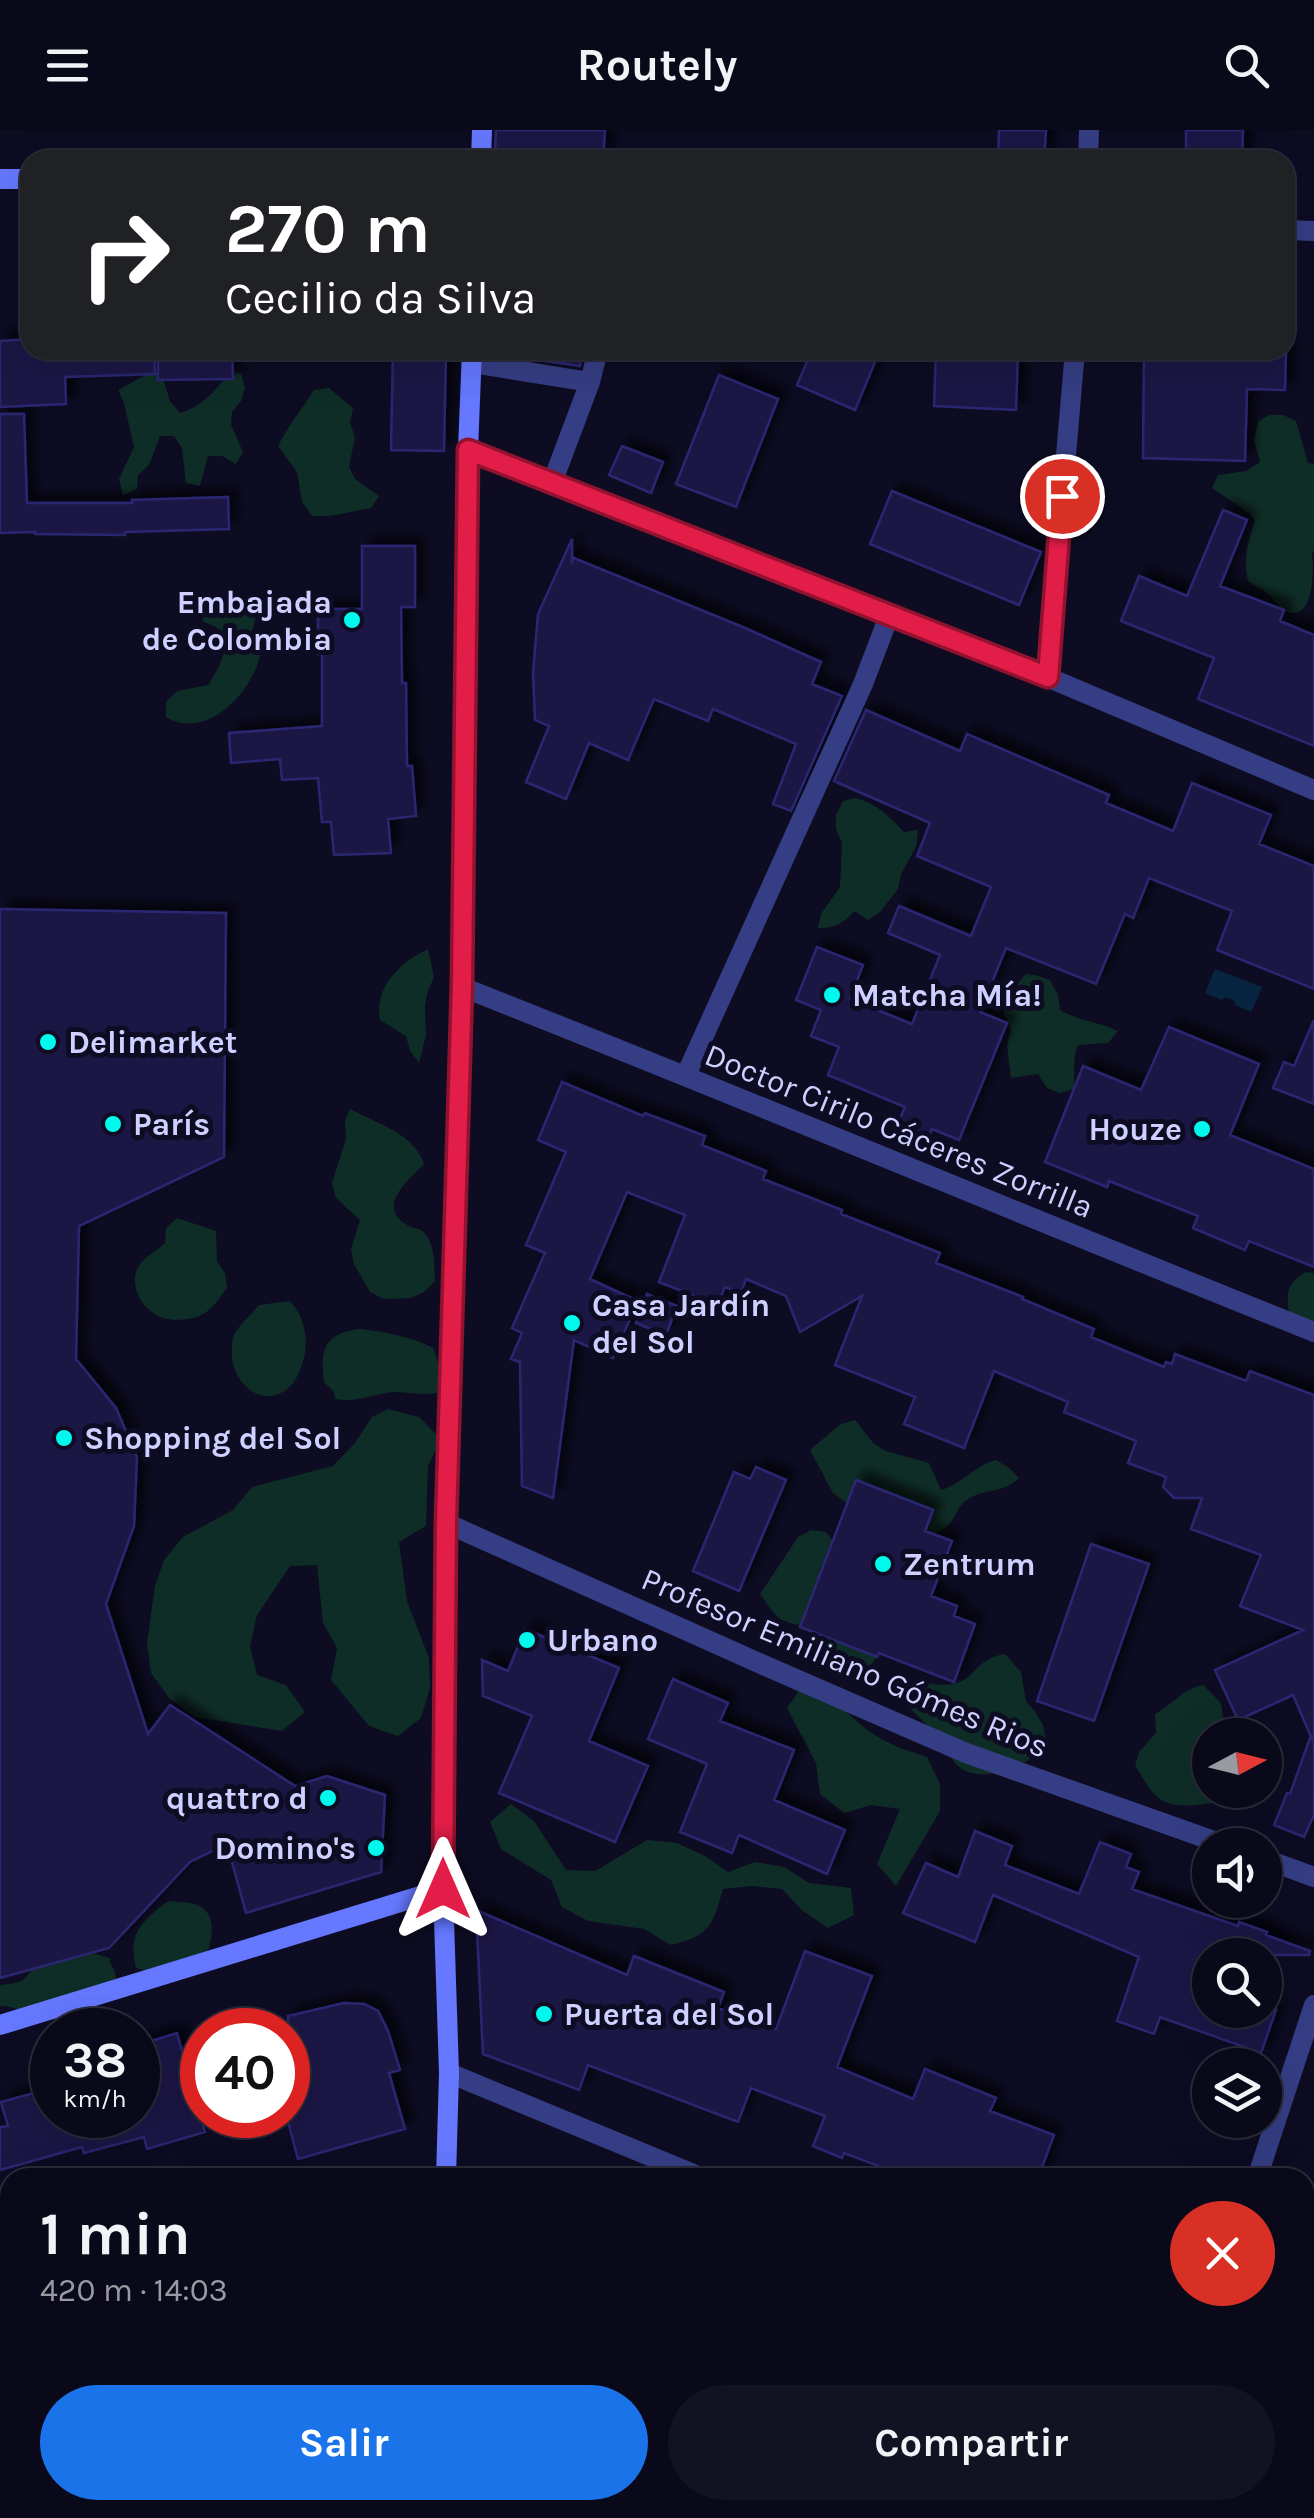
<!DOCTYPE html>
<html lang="es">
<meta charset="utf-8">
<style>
:root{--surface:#0a091a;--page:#131223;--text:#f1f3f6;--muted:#999aa2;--line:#2a2a39;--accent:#1a73e8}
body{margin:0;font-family:Karla,sans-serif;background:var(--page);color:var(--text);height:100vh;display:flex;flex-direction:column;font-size:38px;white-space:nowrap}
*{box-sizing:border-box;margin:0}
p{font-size:32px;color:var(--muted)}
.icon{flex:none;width:55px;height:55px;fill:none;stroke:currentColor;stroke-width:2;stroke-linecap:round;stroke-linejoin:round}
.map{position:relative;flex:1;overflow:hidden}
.details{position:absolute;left:0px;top:2038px;width:1315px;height:352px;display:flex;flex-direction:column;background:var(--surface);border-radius:30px 30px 0 0;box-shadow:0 10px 40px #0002,0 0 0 2px var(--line)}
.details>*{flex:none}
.top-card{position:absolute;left:20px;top:20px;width:1275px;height:210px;border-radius:30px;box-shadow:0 10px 40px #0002,0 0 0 2px var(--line);background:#202124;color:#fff;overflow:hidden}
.needle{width:65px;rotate:83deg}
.buttons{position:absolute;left:1192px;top:1588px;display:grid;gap:20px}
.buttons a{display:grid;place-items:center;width:90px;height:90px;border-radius:50%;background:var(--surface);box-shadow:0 10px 40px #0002,0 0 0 2px var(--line);font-size:50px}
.speed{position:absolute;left:30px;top:1878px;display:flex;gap:20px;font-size:50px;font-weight:700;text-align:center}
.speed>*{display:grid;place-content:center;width:130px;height:130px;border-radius:50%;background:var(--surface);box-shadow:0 10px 40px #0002,0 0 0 2px var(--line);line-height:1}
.speed small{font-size:25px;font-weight:400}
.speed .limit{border:15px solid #d22;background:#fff;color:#111}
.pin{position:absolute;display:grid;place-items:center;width:85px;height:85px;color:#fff;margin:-42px;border:5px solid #fff;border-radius:50%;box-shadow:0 2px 10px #0007}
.me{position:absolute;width:110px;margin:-55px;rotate:0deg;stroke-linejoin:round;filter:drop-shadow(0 0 8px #0008)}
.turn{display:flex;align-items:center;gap:35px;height:210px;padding:0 40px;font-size:45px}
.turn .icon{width:130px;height:130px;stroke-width:2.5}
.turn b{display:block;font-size:70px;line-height:85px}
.round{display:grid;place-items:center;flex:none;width:105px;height:105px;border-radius:52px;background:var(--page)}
.summary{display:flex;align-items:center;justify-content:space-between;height:170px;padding:0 40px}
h1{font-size:60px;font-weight:700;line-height:75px}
.primary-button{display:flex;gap:20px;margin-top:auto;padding:20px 40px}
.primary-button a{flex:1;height:115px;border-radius:60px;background:var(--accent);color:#fff;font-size:40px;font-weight:700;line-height:115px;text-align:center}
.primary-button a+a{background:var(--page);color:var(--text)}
header{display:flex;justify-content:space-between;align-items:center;height:130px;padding:0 40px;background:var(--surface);font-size:45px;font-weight:700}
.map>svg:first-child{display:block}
.green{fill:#0f2d27}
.water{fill:#072541}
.building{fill:#1a1744;stroke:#2c2872;stroke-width:2.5;filter:url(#shadow)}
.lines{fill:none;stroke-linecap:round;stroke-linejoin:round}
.lane{stroke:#353e84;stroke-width:20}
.street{stroke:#353e84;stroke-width:20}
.secondary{stroke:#6578ff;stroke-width:20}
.route-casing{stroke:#92132f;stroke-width:25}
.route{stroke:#e11d48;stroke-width:18}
.poi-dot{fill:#00f9ed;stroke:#0d0c23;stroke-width:4}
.labels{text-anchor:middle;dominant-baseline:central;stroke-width:10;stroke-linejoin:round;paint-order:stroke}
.poi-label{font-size:32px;font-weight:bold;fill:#ced0ff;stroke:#0d0c23;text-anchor:start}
.street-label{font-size:32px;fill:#ced0ff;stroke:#0d0c23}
</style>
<header><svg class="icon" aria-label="menu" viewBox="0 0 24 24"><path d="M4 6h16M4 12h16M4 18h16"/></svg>Routely<svg class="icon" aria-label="search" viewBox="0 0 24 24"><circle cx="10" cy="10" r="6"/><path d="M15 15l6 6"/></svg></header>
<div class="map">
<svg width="1314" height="2388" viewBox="0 0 1314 2388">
<defs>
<filter id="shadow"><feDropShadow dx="9" dy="-9" stdDeviation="5" flood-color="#0009"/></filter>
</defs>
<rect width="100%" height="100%" fill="#0d0c23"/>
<path class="green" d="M 161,242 L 170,271 L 180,283 C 199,278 217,261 227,244 L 241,243 L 245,258 L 241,271 L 232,282 L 231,295 L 243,322 L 236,334 L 222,326 L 208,326 L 200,356 L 186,353 L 182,318 L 174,306 L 160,306 L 149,335 L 138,345 L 137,359 L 123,365 L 119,349 L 134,317 L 124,273 L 118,260 L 147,244 Z
M 329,258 L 353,278 L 350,293 L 355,307 L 349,337 L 355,349 L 379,366 L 371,378 C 351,381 332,388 312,386 L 302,372 L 297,342 L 278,316 C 288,296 302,279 314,260 Z
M 1270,285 L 1283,285 L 1296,291 L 1308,333 L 1314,334 L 1314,421 L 1312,422 C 1314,437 1314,485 1293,483 C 1282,483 1276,471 1268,464 C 1262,459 1254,456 1248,451 C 1243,428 1248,412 1255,390 L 1249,383 L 1212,358 L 1218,345 L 1246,341 L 1260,332 L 1254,310 L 1258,291 Z
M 229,460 L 242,467 L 254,478 L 255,491 L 251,505 L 261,522 C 254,560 208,612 166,587 L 166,572 L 177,561 L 208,555 C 218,540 225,527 226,509 L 216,497 L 202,491 L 208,475 Z
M 855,668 C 877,673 888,686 904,702 L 918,700 L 916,717 L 901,744 L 898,759 L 880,782 L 868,790 L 854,781 C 843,794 835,798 818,798 L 821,784 L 840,757 L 842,713 L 836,699 L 836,685 L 843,671 Z
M 428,819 L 434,847 L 428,861 L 425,875 L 426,905 L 419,933 L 410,921 L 406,906 L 380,890 C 374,856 400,833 428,819 Z
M 1026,844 L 1035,845 L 1050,850 L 1058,865 L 1060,880 C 1079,891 1099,892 1118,901 L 1108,913 L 1078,915 C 1072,930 1075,943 1074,959 L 1060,963 L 1047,958 L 1038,944 L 1011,948 L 1007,915 L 1011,900 L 1004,884 L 1005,867 Z
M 350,979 C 376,993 415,1004 424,1034 C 411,1048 377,1074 404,1093 C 415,1101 422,1095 429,1110 C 435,1122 434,1138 435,1151 L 424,1162 L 411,1168 L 384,1169 L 370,1162 L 354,1134 L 351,1119 L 360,1090 L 336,1068 L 332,1053 L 346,1009 L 345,991 Z
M 177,1088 L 216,1101 L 217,1131 L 225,1143 L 227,1158 C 219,1168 212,1181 199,1186 C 192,1189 176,1191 168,1189 C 145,1186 125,1154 140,1134 C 146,1126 158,1120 165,1113 L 166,1098 Z
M 1305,1142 L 1314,1143 L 1314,1199 L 1289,1182 C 1286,1161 1287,1154 1305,1142 Z
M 290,1171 C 302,1184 308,1203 305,1222 C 303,1236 296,1255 283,1262 C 258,1276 235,1252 232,1229 C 232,1222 231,1212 234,1205 C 239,1195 252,1184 259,1175 Z
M 359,1199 C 383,1201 412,1207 433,1218 C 440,1235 442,1246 437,1263 C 422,1266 409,1262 394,1262 C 373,1264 356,1273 335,1269 L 334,1262 L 324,1252 C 320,1219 324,1204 359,1199 Z
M 388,1279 L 419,1287 L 441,1309 L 428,1336 L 426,1396 L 399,1412 L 407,1471 L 429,1528 L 430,1558 L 421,1588 L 398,1606 L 369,1596 L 331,1550 L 337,1518 L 323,1493 L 317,1435 L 290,1436 L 257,1485 L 250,1516 L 257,1545 L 286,1555 L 305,1582 L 282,1601 L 195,1587 L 170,1569 L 151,1543 L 147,1513 L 155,1456 L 164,1430 L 183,1407 L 233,1380 L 252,1357 L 333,1336 L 355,1313 L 372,1287 Z
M 855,1290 L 874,1314 L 886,1321 L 929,1333 L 941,1360 C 962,1354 974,1336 996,1330 L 1009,1338 L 1019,1348 C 1000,1365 987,1357 968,1369 C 958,1375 957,1385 950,1393 C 943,1402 919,1412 909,1418 L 859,1372 L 845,1372 L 833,1363 L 810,1320 L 841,1294 Z
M 811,1400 L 826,1402 L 835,1413 L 881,1520 C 852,1573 825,1523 807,1495 C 779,1495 775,1485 760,1464 L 798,1407 Z
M 1005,1524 L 1021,1542 L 1026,1571 L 1036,1583 L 1043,1595 L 1046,1610 C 1045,1611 1038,1623 1037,1623 C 1021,1639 983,1652 962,1639 C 952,1633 950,1624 943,1614 C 931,1596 913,1584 900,1566 L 909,1552 C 923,1552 944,1557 957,1553 C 977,1547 975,1529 1005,1524 Z
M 804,1554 C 830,1564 847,1584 869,1601 C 886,1614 906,1620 927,1627 L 940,1654 L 940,1681 L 896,1756 L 877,1734 L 900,1679 L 871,1675 L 844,1683 L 820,1664 L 816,1633 L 787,1578 Z
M 1203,1555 L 1221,1573 L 1225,1602 L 1252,1605 L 1210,1605 L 1210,1660 L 1265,1660 L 1265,1607 L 1271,1607 L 1280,1625 L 1274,1659 C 1248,1665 1189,1683 1165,1672 C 1150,1665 1144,1648 1135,1636 L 1139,1622 L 1156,1603 L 1155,1584 C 1174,1574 1180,1560 1203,1555 Z
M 511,1674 L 534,1691 L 566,1740 L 595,1741 L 647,1710 L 677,1713 L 705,1726 L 728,1742 L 755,1732 L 784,1737 L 809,1753 L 851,1758 L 854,1785 L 828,1798 L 803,1781 L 782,1759 L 752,1756 L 723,1759 C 712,1797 710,1805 671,1815 L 644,1799 L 588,1791 L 562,1777 L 551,1750 L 501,1719 L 490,1692 Z
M 169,1771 C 179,1773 192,1771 201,1777 C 220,1789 209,1815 205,1831 L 150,1842 L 136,1838 C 127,1804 142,1790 169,1771 Z
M 80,1819 L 112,1829 L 109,1830 L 115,1842 L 117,1856 C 98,1878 68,1896 39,1887 C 25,1883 15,1876 0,1876 L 0,1855 C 21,1853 27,1852 35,1831 Z
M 284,2380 L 423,2380 L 424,2388 L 282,2388 Z"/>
<path class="water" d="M 1215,839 L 1262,857 L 1251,882 L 1235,875 L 1235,871 L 1225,867 L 1222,870 L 1205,863 Z"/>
<path class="building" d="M 496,0 L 605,0 L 603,29 L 495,22 Z
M 999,0 L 1046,0 L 1044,30 L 998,30 Z
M 1186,0 L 1243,0 L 1242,30 L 1186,30 Z
M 30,209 L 30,220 L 154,220 L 155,244 L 65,247 L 66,274 L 0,277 L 0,211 Z
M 158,220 L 232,220 L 233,249 L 158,250 Z
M 393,220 L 446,220 L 444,321 L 391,320 Z
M 532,220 L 581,220 L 580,236 L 531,229 Z
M 812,220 L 880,220 L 855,280 L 797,255 Z
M 936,220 L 1018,220 L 1016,280 L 934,276 Z
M 1144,220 L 1286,220 L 1285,260 L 1247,259 L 1245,331 L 1143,328 Z
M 719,245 L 778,269 L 736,377 L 676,354 Z
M 0,284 L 24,284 L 27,373 L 132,373 L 132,370 L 228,367 L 229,399 L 125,402 L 125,405 L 35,404 L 35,402 L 0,403 Z
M 622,316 L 663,332 L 651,363 L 609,345 Z
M 892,361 L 1041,422 L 1019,475 L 870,414 Z
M 1223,380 L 1247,390 L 1220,456 L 1284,480 L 1280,491 L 1314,505 L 1314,616 L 1198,569 L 1214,528 L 1121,491 L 1139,446 L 1187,466 Z
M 572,409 L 572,431 L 574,428 L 745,498 L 821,532 L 812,554 L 842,566 L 791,681 L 773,674 L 796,614 L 713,579 L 708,591 L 654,569 L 628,630 L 589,613 L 566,669 L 526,652 L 549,596 L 535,590 L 533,543 L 538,484 Z
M 362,416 L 415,416 L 415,477 L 401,477 L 402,553 L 406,553 L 407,636 L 412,636 L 416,686 L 388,689 L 391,723 L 334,725 L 331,692 L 322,692 L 318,648 L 282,650 L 280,629 L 231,633 L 229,603 L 322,596 L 322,524 L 318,524 L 318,479 L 362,479 Z
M 866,580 L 960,621 L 967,604 L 1109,665 L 1106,673 L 1173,701 L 1192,653 L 1271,685 L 1259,714 L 1314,736 L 1314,859 L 1217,820 L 1232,781 L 1149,748 L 1133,788 L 1125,784 L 1096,854 L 1006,818 L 980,882 L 1007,893 L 959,1010 L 932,999 L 928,1010 L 896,997 L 905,977 L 828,945 L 839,917 L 811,906 L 821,880 L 796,870 L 817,817 L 863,835 L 850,869 L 912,894 L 940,825 L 888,803 L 899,776 L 971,806 L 991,757 L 917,726 L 930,693 L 834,651 Z
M 0,779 L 226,783 L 224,1027 L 79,1096 L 76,1229 L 116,1278 L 137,1327 L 134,1396 L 106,1474 L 148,1604 L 170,1575 L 295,1656 L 327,1646 L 385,1665 L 381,1742 L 246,1783 L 227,1714 L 190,1732 L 109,1818 L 0,1848 Z
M 1314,890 L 1314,974 L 1273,958 L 1284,932 L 1294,936 Z
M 1169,897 L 1259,934 L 1230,1005 L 1314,1039 L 1314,1137 L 1249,1111 L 1245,1120 L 1193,1098 L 1198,1086 L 1109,1051 L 1107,1057 L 1045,1032 L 1083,936 L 1141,960 Z
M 562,952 L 643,986 L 645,983 L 705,1006 L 702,1015 L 766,1041 L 763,1049 L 842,1080 L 841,1084 L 940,1123 L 936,1133 L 1023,1167 L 1022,1169 L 1094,1199 L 1091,1207 L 1164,1237 L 1166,1232 L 1172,1234 L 1175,1224 L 1246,1251 L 1250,1241 L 1314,1265 L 1314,1685 L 1304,1707 L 1274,1695 L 1287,1663 L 1290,1664 L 1310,1608 L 1312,1609 L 1293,1565 L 1238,1590 L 1215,1540 L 1303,1500 L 1240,1476 L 1261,1425 L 1191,1399 L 1202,1368 L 1174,1368 L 1163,1357 L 1166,1347 L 1128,1333 L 1136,1311 L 1064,1282 L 1068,1272 L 994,1241 L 964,1318 L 904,1294 L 915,1267 L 835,1235 L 862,1166 L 800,1202 L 786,1166 L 746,1149 L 741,1163 L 725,1157 L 717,1175 L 659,1152 L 685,1085 L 627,1062 L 590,1149 L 638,1171 L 613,1228 L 574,1210 L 553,1368 L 522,1356 L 520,1232 L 511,1229 L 522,1203 L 512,1198 L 545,1123 L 526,1115 L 566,1022 L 538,1010 Z
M 647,1164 L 677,1176 L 666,1205 L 636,1193 Z
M 756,1337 L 786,1350 L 739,1461 L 693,1441 L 734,1342 L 750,1349 Z
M 856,1350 L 933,1380 L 925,1401 L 952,1411 L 931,1466 L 957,1476 L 954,1486 L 975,1494 L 954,1552 L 879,1523 L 877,1527 L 800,1497 Z
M 1091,1414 L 1149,1434 L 1094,1591 L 1037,1571 Z
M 525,1499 L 619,1538 L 589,1611 L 648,1636 L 615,1712 L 499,1663 L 532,1586 L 483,1566 L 482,1530 L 508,1541 Z
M 673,1549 L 728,1573 L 720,1591 L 794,1620 L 774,1670 L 845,1700 L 827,1744 L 739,1705 L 732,1723 L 680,1702 L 707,1634 L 648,1609 Z
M 975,1701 L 1012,1716 L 1005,1735 L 1079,1764 L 1100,1712 L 1131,1724 L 1126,1737 L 1139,1742 L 1132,1759 L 1238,1796 L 1239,1792 L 1267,1802 L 1266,1805 L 1310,1821 L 1309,1825 L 1210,1825 L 1210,1880 L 1276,1880 L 1261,1923 L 1160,1887 L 1154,1904 L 1117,1891 L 1139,1827 L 993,1765 L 975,1812 L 903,1783 L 926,1733 L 958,1747 Z
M 476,1780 L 627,1845 L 634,1826 L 724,1862 L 718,1878 L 776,1899 L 805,1821 L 872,1846 L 837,1937 L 913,1969 L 925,1939 L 996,1968 L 990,1981 L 1054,2005 L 1038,2048 L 911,2048 L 844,2023 L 842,2028 L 813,2016 L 825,1986 L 751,1958 L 738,1992 L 588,1935 L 579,1960 L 483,1924 Z
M 344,1873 L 364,1874 L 378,1881 L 388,1901 L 400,1940 L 389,1943 L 405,1999 L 298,2029 L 288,1992 L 288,1886 Z
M 177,1903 L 205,2002 L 147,2019 L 144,2007 L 84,2023 L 82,2017 L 0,2040 L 0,1997 L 8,1996 L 1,1972 L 52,1958 L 52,1985 L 70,1985 L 72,1992 L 101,1985 L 138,1985 L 138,1915 Z"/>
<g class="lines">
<path class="lane" d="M 472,233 L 590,252
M 552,353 L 590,252 L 598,220
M 686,945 L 863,554 L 889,486"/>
<path class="street" d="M 1088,30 L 1089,0
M 1285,100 L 1314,101
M 468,320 L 1047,547 L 1314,660
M 1047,547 L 1075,220
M 462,857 C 747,969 1029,1088 1314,1202
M 446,1393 L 768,1537 L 966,1623 L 1225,1715
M 1265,1729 L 1314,1747
M 449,1943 L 703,2048
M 1257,2048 L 1314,1875
M 1305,2290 L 1314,2294
M 0,2375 L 10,2374
M 1147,2388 L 1149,2380"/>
<path class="secondary" d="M 481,30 L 482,0
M 0,49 L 30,49
M 0,1895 L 443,1759
M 446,2048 L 449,1943 L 443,1759 L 446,1393 L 462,857 L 468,320 L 472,220
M 433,2388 L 433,2380"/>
</g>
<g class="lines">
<defs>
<path id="route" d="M 443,1759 L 446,1392 L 462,856 L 468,320 L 1048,547 L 1062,366"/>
</defs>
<use href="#route" class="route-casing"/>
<use href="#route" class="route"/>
</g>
<g class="poi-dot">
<circle cx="352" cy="490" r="10"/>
<circle cx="832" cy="865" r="10"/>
<circle cx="48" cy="912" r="10"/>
<circle cx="113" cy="994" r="10"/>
<circle cx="1202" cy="999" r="10"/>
<circle cx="572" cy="1193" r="10"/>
<circle cx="64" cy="1308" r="10"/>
<circle cx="883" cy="1434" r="10"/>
<circle cx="527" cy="1510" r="10"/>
<circle cx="328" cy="1668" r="10"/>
<circle cx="376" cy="1718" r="10"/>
<circle cx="544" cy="1884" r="10"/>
</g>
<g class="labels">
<g class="poi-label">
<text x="332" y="472" text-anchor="end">Embajada<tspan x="332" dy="37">de Colombia</tspan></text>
<text x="852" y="865">Matcha Mía!</text>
<text x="68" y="912">Delimarket</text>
<text x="133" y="994">París</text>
<text x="1182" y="999" text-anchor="end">Houze</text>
<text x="592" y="1175">Casa Jardín<tspan x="592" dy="37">del Sol</tspan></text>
<text x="84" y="1308">Shopping del Sol</text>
<text x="903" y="1434">Zentrum</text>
<text x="547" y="1510">Urbano</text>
<text x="308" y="1668" text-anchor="end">quattro d</text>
<text x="356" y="1718" text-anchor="end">Domino's</text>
<text x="564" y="1884">Puerta del Sol</text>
</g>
<g class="street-label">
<text transform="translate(899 1001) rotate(22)">Doctor Cirilo Cáceres Zorrilla</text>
<text transform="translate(845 1533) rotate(23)">Profesor Emiliano Gómes Rios</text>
</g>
</g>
</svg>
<div class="buttons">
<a><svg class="needle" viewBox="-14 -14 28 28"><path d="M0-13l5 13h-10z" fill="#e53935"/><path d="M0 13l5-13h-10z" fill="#999aa2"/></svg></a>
<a><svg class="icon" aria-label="sound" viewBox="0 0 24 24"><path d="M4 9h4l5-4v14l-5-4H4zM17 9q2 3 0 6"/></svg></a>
<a><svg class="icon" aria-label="search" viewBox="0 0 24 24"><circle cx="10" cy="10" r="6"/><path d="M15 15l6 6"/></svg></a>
<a><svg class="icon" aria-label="layers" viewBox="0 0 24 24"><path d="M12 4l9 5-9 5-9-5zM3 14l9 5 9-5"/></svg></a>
</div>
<div class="speed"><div>38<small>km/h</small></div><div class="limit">40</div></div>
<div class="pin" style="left:1062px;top:366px;background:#d93025"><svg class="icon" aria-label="arrive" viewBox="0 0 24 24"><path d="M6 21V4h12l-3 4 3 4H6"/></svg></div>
<svg class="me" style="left:443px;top:1759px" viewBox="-20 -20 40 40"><path d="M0-17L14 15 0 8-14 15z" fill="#e11d48" stroke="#fff" stroke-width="4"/></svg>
<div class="top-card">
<div class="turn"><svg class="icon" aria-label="right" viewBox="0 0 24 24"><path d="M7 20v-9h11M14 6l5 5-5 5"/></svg><div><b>270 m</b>Cecilio da Silva</div></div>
</div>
<section class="details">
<div class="summary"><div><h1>1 min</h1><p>420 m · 14:03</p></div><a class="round" style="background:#d93025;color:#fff"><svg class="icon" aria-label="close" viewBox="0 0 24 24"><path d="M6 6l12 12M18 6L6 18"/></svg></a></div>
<div class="primary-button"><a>Salir</a><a>Compartir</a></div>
</section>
</div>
